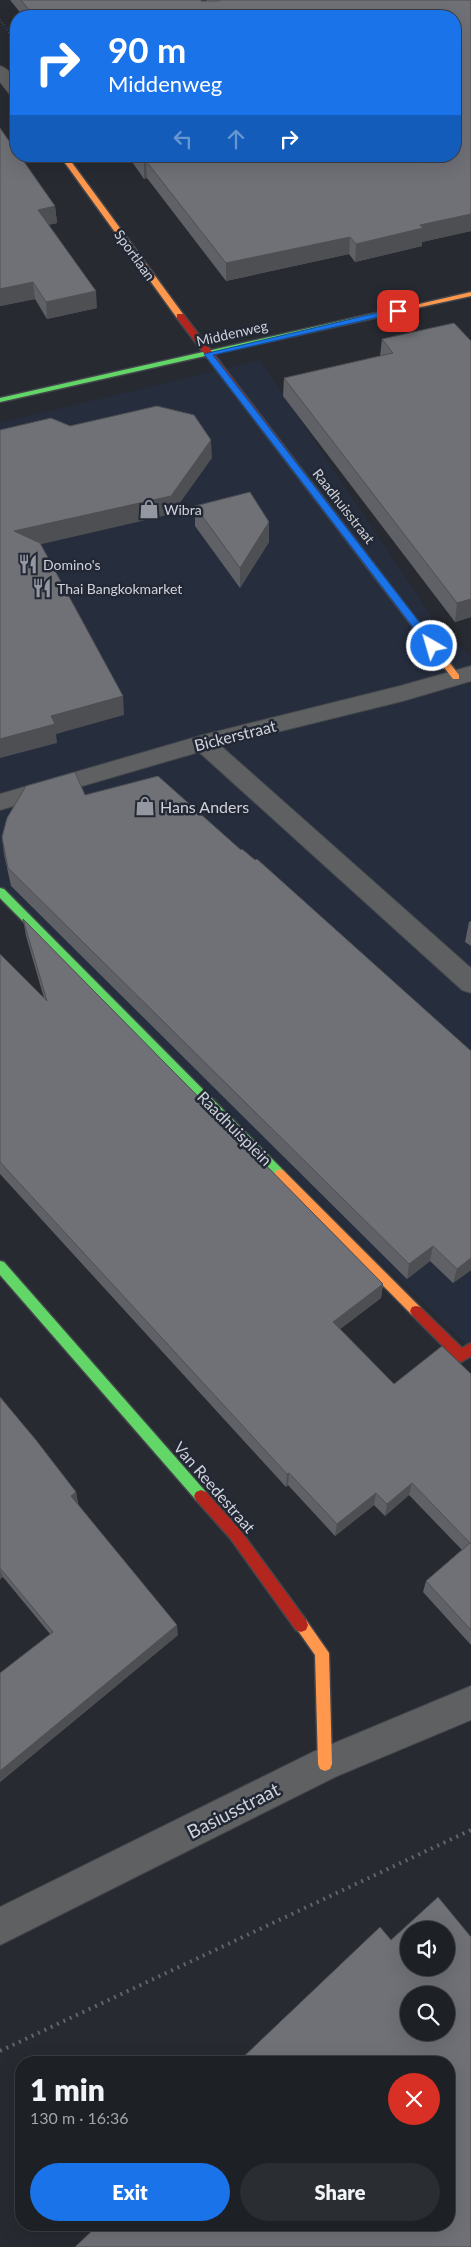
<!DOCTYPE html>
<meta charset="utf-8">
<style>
:root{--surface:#1d2025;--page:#2a2d32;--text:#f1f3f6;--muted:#a0a3a7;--line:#3b3e42;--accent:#1a73e8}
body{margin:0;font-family:Lato,sans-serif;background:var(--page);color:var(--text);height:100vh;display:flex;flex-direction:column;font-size:19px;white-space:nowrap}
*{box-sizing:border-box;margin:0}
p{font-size:16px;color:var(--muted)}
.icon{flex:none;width:28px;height:28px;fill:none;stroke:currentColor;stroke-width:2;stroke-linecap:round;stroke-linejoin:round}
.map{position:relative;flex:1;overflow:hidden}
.sheet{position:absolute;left:15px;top:2056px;width:440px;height:175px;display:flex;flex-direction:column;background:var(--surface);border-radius:20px;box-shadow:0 5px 20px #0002,0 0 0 1px var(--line)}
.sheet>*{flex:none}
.top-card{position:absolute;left:10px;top:10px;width:451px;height:152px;border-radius:20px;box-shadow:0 5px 20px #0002,0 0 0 1px var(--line);background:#1a73e8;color:#fff;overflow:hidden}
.controls{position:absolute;left:400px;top:1921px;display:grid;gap:10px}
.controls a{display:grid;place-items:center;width:55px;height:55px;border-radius:50%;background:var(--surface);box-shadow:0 5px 20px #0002,0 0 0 1px var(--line);font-size:25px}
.pin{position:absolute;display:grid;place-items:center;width:42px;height:42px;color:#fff;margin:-21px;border-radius:10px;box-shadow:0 2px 8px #0006}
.me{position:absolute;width:55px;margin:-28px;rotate:322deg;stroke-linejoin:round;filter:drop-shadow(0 0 4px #0008)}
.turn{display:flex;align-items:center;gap:18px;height:105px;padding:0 15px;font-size:22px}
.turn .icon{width:65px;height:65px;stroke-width:2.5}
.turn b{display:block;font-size:35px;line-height:42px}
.lanes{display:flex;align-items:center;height:48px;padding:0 15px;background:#0003;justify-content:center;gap:25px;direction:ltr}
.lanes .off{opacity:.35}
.round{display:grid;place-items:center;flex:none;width:52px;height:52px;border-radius:26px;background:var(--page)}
.summary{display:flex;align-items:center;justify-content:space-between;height:85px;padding:0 15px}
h1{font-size:30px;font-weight:800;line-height:38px}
.action{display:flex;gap:10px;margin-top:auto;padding:10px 15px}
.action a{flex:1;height:58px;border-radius:30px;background:var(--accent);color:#fff;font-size:20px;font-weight:800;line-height:58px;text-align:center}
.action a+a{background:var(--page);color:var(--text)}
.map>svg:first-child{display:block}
.built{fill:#262d3d}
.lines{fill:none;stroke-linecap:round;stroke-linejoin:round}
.street-casing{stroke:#43464b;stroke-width:2}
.fast-casing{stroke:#43464b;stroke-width:3}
.slow-casing{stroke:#43464b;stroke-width:3}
.jam-casing{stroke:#43464b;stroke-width:3}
.path-far1{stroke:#626467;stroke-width:2;stroke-dasharray:0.5 2.5;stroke-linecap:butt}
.path{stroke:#626467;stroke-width:4;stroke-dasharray:2 5;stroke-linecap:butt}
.street{fill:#5e6062;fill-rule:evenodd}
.fast{fill:#63d668;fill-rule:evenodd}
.slow{fill:#ff974d;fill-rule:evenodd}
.jam{fill:#b3261e;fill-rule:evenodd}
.wall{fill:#606166}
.shaded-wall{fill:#4e4f53}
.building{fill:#707177;stroke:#4e4f53;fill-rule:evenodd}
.route{fill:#1a73e8;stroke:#114b97}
.labels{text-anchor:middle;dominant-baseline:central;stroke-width:5;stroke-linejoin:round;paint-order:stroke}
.far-street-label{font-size:14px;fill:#cfd2db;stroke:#232835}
.far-poi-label{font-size:14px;fill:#cfd2db;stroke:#232835;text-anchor:start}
.street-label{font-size:16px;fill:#cfd2db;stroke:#232835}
.poi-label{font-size:16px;fill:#cfd2db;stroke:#232835;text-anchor:start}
.near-street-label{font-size:19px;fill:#cfd2db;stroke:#232835}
</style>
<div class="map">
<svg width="471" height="2247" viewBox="0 0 471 2247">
<rect width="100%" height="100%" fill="#272a31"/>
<path class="built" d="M 260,360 L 432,617 L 471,657 L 471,1349 L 0,892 L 0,423 Z"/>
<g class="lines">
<defs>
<path id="street" d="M 0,66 C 14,70 16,85 16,98 L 11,96 L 0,82 Z
M 471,666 L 471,681 L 403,701 L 221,746 L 471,968 L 471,993 L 462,990 L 199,752 L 0,810 L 0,794 L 203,735 L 400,686 Z
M 471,1686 L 471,1720 L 337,1776 L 0,1945 L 0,1907 L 313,1752 Z"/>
<path id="fast" d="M 389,310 L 393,312 L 392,314 L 0,402 L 0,398 Z
M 0,888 L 4,889 L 284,1171 L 286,1174 L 284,1177 L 280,1179 L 276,1177 L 0,898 Z
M 0,1261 L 4,1262 L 206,1492 L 208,1496 L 206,1500 L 201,1502 L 196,1500 L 0,1275 Z"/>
<path id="slow" d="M 60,156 L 67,156 L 183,314 L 183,318 L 177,318 Z
M 471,292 L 471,296 L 389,314 L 385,312 Z
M 370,562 L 373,563 L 459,675 L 459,679 L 453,679 L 367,567 L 367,563 Z
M 280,1169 L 284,1171 L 420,1307 L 422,1311 L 420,1315 L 416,1316 L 412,1315 L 276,1177 L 274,1174 L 276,1171 Z
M 301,1618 L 306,1620 L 329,1653 L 332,1764 L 330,1769 L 325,1771 L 320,1769 L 318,1764 L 315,1655 L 294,1625 L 296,1620 Z"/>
<path id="jam" d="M 177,314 L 183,314 L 373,563 L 373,567 L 367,567 L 177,318 Z
M 416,1306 L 420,1307 L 462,1348 L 471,1343 L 471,1356 L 461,1362 L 457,1360 L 412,1315 L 410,1311 L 412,1307 Z
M 201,1490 L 206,1492 L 240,1530 L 306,1620 L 308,1625 L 306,1630 L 301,1632 L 296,1630 L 230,1538 L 196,1500 L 194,1496 L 196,1492 Z"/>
</defs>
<use href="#street" class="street-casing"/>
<use href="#fast" class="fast-casing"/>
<use href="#slow" class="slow-casing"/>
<use href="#jam" class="jam-casing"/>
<path class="path-far1" d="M 0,20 L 13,38"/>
<path class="path" d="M 0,2051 L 471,1830"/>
<use href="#street" class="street"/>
<use href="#fast" class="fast"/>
<use href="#slow" class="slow"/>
<use href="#jam" class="jam"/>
</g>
<path class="wall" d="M 10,0 L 201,0 L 201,1 L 207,1 L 206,0 L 471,0 L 471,231 L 422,242 L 422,246 L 355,262 L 349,254 L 226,281 L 147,178 L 144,179 L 128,156 L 455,156 L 455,16 L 23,16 Z
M 55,206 L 57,223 L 48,225 L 97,308 L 47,319 L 35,299 L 0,306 Z
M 382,339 L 471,341 L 471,617 L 455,622 L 283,396 L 284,378 L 380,356 Z
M 195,506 L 269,542 L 240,588 L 195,526 Z
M 85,795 L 241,850 L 471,1051 L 471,1270 L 453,1283 L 430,1261 L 407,1279 L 11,886 L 4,854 L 2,837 Z
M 23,919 L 383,1284 L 381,1298 L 340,1329 L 394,1384 L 471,1374 L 471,1645 L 423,1592 L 426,1581 L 462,1550 L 409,1495 L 385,1516 L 374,1505 L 335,1536 L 288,1485 L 286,1487 L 0,1174 L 0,954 L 44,998 L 26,936 Z
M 471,921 L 471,946 L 465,942 L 469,922 Z
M 0,1397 L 76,1492 L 78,1503 L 78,1504 L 178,1635 L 0,1782 L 0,1673 L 50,1634 L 3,1577 L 0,1579 Z"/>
<path class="shaded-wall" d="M 144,161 L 146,161 L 147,178 L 144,179 Z
M 55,206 L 57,223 L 39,227 L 38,210 Z
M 471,214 L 471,231 L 422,242 L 422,246 L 355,262 L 356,244 L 420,225 Z
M 350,237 L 349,254 L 226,281 L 226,263 Z
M 33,282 L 35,299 L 0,306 L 0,289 Z
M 96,291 L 97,308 L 47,319 L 46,302 Z
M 211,440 L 212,458 L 172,514 L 16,550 L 14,531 Z
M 269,522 L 269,542 L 240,588 L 240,568 Z
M 471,599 L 471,617 L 455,622 L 457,603 Z
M 123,696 L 124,715 L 56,734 L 57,743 L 0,758 L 0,739 L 51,716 Z
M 433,1246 L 430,1261 L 407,1279 L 409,1264 Z
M 471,1258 L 471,1270 L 453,1283 L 457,1269 Z
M 383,1284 L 381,1298 L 331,1336 L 333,1322 Z
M 289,1473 L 288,1485 L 286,1487 L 287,1474 Z
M 412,1483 L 409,1495 L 385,1516 L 387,1504 Z
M 76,1492 L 78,1503 L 73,1507 L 71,1496 Z
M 376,1493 L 374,1505 L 335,1536 L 337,1524 Z
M 0,1570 L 3,1577 L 0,1579 Z
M 177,1625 L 178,1635 L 0,1782 L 0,1771 Z"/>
<path class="building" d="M 21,0 L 201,0 L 201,1 L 219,1 L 219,0 L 471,0 L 471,214 L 420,225 L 423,228 L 356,244 L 350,237 L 226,263 L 146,161 L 144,161 L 140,156 L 455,156 L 455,16 L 34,16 Z
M 0,128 L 16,151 L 16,156 L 20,156 L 55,206 L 38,210 L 96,291 L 46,302 L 33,282 L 0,289 Z
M 454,323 L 471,341 L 471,599 L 457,603 L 284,378 L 393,353 L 382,339 Z
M 157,406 L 194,415 L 211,440 L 171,496 L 14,531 L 40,543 L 123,696 L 51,716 L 55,724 L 0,739 L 0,430 L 51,418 L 70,426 Z
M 250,492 L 269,522 L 240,568 L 195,506 Z
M 75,772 L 85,795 L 158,776 L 241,850 L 242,849 L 255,860 L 257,859 L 471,1051 L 471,1258 L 457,1269 L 433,1246 L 409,1264 L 8,868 L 2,837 L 7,818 L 26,786 Z
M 23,919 L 383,1284 L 333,1322 L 394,1384 L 442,1346 L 471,1374 L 471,1630 L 426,1581 L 470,1543 L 412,1483 L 387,1504 L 376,1493 L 337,1524 L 289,1473 L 287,1474 L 0,1162 L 0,954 L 47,1001 Z
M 0,1397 L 36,1440 L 76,1492 L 71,1496 L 177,1625 L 0,1771 L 0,1673 L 53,1632 L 0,1568 Z
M 438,1897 L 471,1937 L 471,2247 L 75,2247 L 95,2228 L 92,2225 L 449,2225 L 449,2062 L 238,2062 L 380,1927 L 391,1940 ZM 409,1930 L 446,1930 L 446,1968 L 409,1968 ZM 409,1995 L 446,1995 L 446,2032 L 409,2032 Z"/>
<path class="route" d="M 398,308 L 400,309 L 400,312 L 213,355 L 436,644 L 437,646 L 432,649 L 429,648 L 204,354 Z"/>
<defs>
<symbol id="shop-bare" viewBox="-9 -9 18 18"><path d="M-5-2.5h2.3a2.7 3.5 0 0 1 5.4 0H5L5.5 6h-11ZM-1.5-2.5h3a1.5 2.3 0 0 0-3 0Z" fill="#9497a0" stroke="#232835" stroke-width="2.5" paint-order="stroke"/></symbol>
<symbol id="restaurant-bare" viewBox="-9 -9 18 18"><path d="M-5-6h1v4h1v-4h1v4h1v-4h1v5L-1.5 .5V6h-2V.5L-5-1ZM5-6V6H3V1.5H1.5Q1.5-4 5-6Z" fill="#9497a0" stroke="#232835" stroke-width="2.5" paint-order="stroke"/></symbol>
</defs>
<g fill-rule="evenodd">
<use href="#shop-bare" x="135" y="495" width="28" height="28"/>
<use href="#restaurant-bare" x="14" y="550" width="28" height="28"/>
<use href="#restaurant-bare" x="28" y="574" width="28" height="28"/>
<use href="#shop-bare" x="131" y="792" width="28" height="28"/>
</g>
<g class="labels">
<g class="far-street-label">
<text transform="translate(135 255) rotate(54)">Sportlaan</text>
<text transform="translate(232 333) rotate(-13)">Middenweg</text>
<text transform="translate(344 506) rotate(52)">Raadhuisstraat</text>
</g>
<g class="far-poi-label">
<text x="164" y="509">Wibra</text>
<text x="43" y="564">Domino's</text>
<text x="57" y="588">Thai Bangkokmarket</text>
</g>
<g class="street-label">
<text transform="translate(235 735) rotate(-14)">Bickerstraat</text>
<text transform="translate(235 1128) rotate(45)">Raadhuisplein</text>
<text transform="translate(215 1487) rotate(49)">Van Reedestraat</text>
</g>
<g class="poi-label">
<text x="160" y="806">Hans Anders</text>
</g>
<g class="near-street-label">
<text transform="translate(233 1810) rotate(-27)">Basiusstraat</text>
</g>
</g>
</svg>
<div class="controls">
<a><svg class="icon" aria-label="sound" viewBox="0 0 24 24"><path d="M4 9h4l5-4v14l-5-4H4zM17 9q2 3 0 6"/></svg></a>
<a><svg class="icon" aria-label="search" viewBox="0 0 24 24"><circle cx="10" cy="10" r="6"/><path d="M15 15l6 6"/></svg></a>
</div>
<div class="pin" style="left:398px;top:311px;background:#d93025"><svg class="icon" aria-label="arrive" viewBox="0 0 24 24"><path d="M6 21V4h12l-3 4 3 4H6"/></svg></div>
<svg class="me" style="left:432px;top:646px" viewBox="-20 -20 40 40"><circle r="17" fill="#1a73e8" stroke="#fff" stroke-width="3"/><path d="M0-11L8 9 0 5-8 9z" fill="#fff"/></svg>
<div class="top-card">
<div class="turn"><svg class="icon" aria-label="right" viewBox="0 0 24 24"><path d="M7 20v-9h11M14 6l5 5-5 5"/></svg><div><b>90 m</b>Middenweg</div></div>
<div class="lanes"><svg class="icon off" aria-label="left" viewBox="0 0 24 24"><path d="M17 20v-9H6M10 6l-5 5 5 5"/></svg><svg class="icon off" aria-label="ahead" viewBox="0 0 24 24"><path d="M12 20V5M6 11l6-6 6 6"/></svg><svg class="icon" aria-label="right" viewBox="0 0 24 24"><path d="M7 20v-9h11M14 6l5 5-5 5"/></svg></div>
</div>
<section class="sheet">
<div class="summary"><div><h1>1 min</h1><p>130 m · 16:36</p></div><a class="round" style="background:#d93025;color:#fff"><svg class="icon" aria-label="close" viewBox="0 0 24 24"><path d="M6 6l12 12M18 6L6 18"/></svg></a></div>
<div class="action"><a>Exit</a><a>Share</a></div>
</section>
</div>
